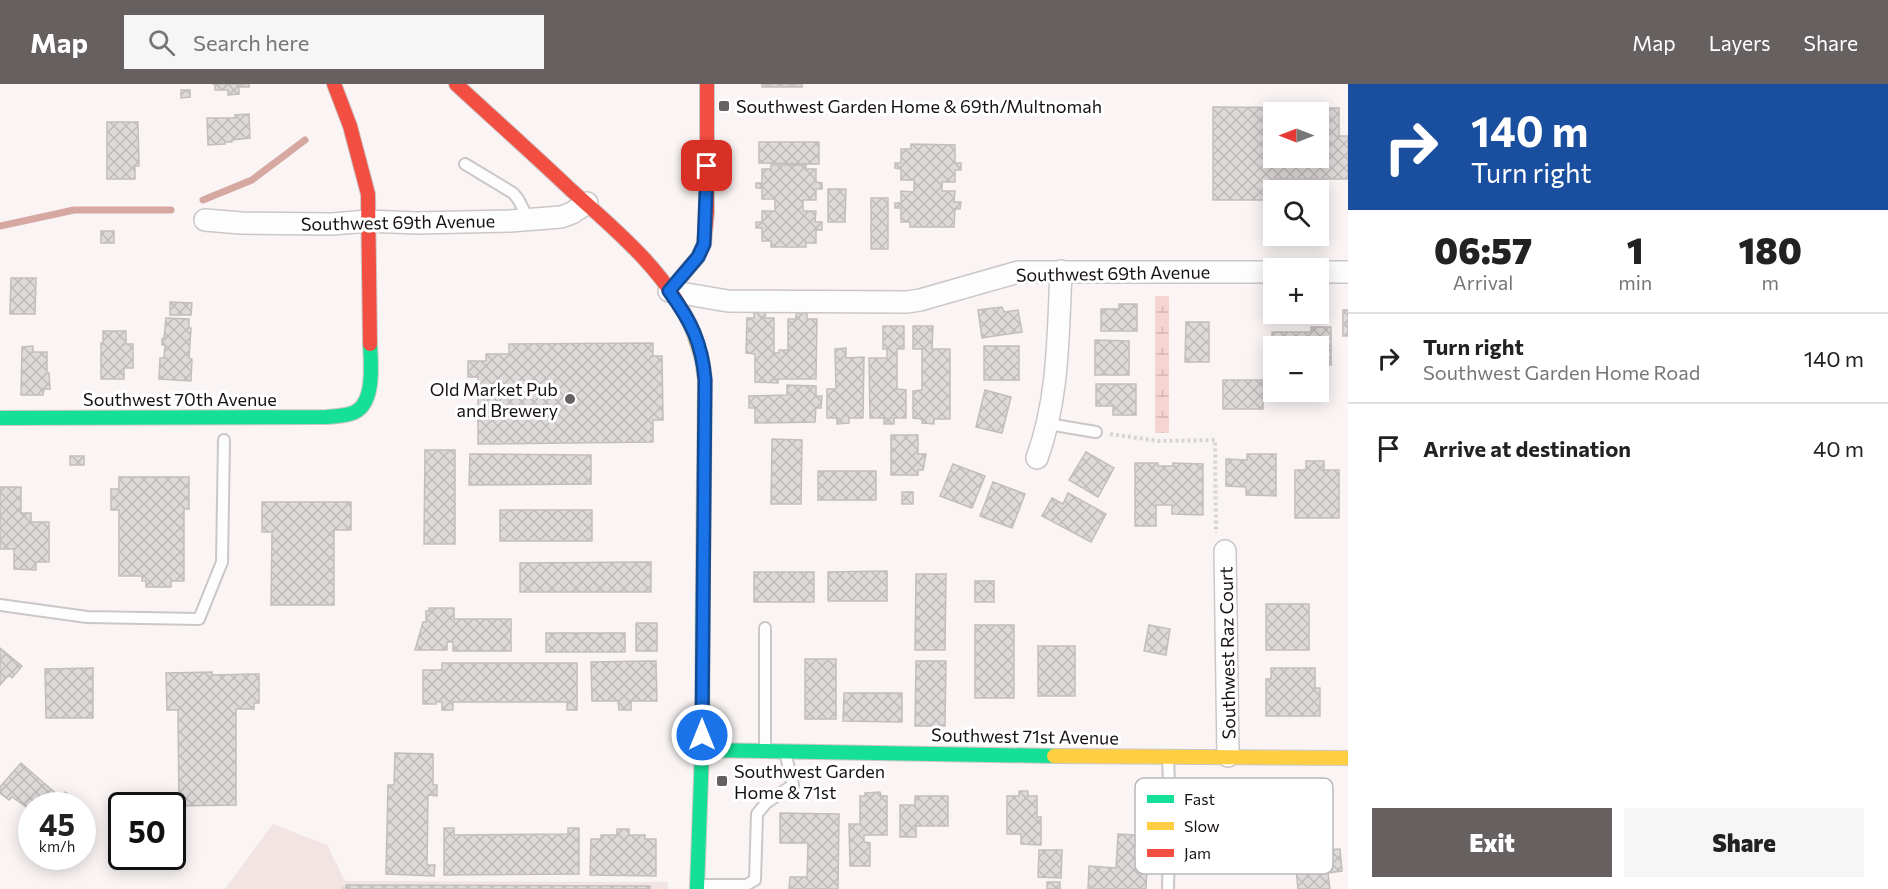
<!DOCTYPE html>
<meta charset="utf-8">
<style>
:root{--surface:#fff;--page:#f6f6f6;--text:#222;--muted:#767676;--line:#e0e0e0;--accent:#666160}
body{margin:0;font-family:Commissioner,sans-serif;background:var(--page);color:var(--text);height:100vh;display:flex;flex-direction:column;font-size:22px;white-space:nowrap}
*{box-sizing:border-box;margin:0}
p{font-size:20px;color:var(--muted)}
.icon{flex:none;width:33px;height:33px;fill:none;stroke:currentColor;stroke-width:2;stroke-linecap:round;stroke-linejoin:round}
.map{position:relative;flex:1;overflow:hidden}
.drawer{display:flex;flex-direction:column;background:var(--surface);width:540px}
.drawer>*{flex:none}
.hud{background:#1a4fa0;color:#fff;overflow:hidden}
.needle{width:39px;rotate:270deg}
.controls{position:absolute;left:1263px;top:18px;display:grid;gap:12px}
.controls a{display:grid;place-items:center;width:66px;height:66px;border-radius:0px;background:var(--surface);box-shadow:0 3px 15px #0003;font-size:30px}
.speed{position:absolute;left:18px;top:708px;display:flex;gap:12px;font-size:30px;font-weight:700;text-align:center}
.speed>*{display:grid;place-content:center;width:78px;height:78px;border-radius:50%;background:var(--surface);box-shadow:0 3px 15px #0003;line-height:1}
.speed small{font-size:15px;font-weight:400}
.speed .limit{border:3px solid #111;border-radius:9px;background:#fff;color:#111}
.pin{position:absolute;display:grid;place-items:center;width:51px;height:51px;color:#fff;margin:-26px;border-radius:12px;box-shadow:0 3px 9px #0006}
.me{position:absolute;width:66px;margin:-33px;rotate:0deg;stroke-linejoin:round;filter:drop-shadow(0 0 4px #0008)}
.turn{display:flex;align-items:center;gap:21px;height:126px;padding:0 24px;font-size:27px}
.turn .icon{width:78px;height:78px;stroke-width:2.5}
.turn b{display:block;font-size:42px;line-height:51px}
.eta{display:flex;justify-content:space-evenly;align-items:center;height:102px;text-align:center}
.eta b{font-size:36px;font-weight:800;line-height:42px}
.button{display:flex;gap:12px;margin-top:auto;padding:12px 24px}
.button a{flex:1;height:69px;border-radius:0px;background:var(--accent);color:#fff;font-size:24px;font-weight:800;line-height:69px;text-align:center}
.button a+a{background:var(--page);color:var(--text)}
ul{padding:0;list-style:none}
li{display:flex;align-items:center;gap:18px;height:90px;padding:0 24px;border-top:2px solid var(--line)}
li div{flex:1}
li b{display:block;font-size:22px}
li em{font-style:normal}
header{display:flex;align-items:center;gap:36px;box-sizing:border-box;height:84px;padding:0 30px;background:var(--accent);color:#fff}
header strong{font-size:28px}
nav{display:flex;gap:33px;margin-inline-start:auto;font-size:21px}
.search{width:420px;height:54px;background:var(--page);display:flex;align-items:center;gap:15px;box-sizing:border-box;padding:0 21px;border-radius:0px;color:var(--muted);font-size:22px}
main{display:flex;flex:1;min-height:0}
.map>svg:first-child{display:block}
.built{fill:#f2e4e3}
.wetland{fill:url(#wetland-marsh)}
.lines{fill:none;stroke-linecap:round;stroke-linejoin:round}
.stream{stroke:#d7a7a2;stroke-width:7}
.building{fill:url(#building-cross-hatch);stroke:#c3bebd;stroke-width:1.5;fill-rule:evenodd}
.lane-casing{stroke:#ccc7c7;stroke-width:14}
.street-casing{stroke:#ccc7c7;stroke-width:24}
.fast-casing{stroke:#ccc7c7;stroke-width:16}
.slow-casing{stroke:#ccc7c7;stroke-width:16}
.jam-casing{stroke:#ccc7c7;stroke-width:16}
.path{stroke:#d6d5d4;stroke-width:4;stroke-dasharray:3 3;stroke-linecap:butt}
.lane{stroke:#fefdfd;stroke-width:10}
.street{stroke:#fefdfd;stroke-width:21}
.fast{stroke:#16e098;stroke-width:14}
.slow{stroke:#ffcf43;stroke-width:14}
.jam{stroke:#f24e42;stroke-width:14}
.route-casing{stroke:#114b97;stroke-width:15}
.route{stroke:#1a73e8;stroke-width:10}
.poi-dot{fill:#666160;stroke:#fff;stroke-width:2}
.labels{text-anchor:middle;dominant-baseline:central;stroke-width:6;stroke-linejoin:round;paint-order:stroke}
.poi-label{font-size:18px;fill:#171211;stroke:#fff;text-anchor:start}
.street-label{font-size:18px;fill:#171211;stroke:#fff}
.key{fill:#fff;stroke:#b9b8b8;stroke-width:1.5}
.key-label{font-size:16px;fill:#171211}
</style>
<header>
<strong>Map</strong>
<div class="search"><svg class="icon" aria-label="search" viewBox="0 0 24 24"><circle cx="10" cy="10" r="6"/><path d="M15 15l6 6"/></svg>Search here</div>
<nav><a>Map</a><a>Layers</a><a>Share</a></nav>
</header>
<main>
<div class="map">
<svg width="1348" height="805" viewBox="0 0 1348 805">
<defs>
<pattern id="wetland-marsh" width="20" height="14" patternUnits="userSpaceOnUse" patternTransform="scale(1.5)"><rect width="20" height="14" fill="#f6d5d1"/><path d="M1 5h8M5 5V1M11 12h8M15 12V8" fill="none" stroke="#d2b6b2"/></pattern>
<pattern id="building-cross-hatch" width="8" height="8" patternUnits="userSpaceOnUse" patternTransform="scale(1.5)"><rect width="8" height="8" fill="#dfdada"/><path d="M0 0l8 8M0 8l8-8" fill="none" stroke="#bfbaba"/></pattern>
</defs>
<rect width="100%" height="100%" fill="#faf4f4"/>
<path class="built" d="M 273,740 L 327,761 L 345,797 L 668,798 L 668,805 L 225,805 Z"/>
<path class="wetland" d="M 1155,212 L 1169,212 L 1169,349 L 1155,349 Z"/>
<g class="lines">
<path class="stream" d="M 203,116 L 252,96 L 305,56
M 0,142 L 74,126 L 171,126"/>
</g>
<path class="building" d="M 212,0 L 249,0 L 249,3 L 239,3 L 239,10 L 228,11 L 228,6 L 215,6 L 215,0 Z
M 762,0 L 802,0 L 802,3 L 762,3 Z
M 181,6 L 190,6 L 190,13 L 181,14 Z
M 1213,23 L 1339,24 L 1339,52 L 1348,52 L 1348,95 L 1271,95 L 1271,116 L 1213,116 ZM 1274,28 L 1318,28 L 1318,74 L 1274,74 Z
M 249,30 L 250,54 L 232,56 L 232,58 L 225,58 L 225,60 L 208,61 L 207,34 L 235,34 L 235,31 Z
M 107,38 L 138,38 L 139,82 L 135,82 L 135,95 L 107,95 Z
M 759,58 L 819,58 L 819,80 L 759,79 Z
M 911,60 L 955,61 L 955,79 L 961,79 L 961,86 L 955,86 L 955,98 L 942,98 L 942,107 L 955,107 L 954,118 L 961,118 L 960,125 L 955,125 L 954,143 L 910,143 L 910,138 L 901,138 L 901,124 L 895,124 L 895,119 L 901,119 L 901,107 L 914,108 L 914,96 L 901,96 L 901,85 L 895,84 L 895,79 L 901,79 L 901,65 L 911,65 Z
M 771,81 L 806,81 L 806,85 L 816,85 L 816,98 L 822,99 L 822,105 L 816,105 L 816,116 L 803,116 L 803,127 L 816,127 L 815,138 L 822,138 L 822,146 L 816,146 L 816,159 L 806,159 L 806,163 L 771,163 L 771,157 L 762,157 L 762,144 L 756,144 L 756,138 L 762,138 L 762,127 L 775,127 L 775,115 L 762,115 L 762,104 L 756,104 L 756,99 L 762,99 L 762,85 L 771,85 Z
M 828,105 L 846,105 L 845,138 L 828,138 Z
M 871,114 L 888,114 L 888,165 L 871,165 Z
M 101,147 L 114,147 L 114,159 L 101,159 Z
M 11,194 L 36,194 L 35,230 L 10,230 Z
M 170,218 L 192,219 L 191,231 L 170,231 Z
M 1119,220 L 1137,220 L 1137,247 L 1101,247 L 1101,225 L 1119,225 Z
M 1002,223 L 1004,228 L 1018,226 L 1022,248 L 982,254 L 978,226 Z
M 1343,226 L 1348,226 L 1348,252 L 1343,252 Z
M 754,227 L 766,228 L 765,234 L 774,234 L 774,269 L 779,269 L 779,266 L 788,266 L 788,235 L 796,235 L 796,229 L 807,229 L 807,235 L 817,235 L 816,295 L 778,295 L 778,299 L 755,298 L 755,270 L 746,269 L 747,234 L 754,234 Z
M 166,234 L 189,235 L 189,244 L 191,244 L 189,274 L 192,275 L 191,297 L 159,295 L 160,274 L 164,274 L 165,261 L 162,261 L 162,255 L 164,254 Z
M 1186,238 L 1209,238 L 1209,278 L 1185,278 Z
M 883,242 L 904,242 L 904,265 L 897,265 L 897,305 L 906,306 L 906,334 L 894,334 L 894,340 L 884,340 L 884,334 L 870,334 L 869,274 L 887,274 L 887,265 L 883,265 Z
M 913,242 L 933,242 L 932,265 L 950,265 L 950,335 L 934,335 L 934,340 L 922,339 L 922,335 L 913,334 L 913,307 L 922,306 L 922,265 L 913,265 Z
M 1311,243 L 1331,243 L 1331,281 L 1318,281 L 1318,262 L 1274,262 L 1274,281 L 1272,281 L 1272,248 L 1311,248 Z
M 103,247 L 126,247 L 126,260 L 133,260 L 133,284 L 124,284 L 124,295 L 101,295 L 101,259 L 103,260 Z
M 1095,256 L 1129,257 L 1129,291 L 1095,291 Z
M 653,259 L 653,272 L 662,272 L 663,336 L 653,336 L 653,358 L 478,360 L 478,293 L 468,293 L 468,277 L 486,277 L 486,270 L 509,270 L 509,260 Z
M 33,262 L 33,268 L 47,268 L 47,289 L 49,289 L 50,305 L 44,305 L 43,311 L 21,311 L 22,263 Z
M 984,262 L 1019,262 L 1019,296 L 984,296 Z
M 846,264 L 846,274 L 864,273 L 863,334 L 849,334 L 849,339 L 837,340 L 837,334 L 827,334 L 827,305 L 836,305 L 835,265 Z
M 1223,296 L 1264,296 L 1263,325 L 1223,325 Z
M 1096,300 L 1136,300 L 1136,331 L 1113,331 L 1113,322 L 1096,322 Z
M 787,301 L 816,302 L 816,312 L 822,312 L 821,324 L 816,324 L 815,338 L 755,339 L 755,324 L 749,324 L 749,312 L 787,311 Z
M 985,306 L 1011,313 L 1002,349 L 976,343 Z
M 891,351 L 918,351 L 918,370 L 926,370 L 923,386 L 918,386 L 918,391 L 891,391 Z
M 772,355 L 802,356 L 801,420 L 771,420 Z
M 425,366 L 455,366 L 455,460 L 424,460 Z
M 1086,368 L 1114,384 L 1098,413 L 1069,396 Z
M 470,370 L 591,371 L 591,400 L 469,401 Z
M 1247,370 L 1276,370 L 1276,412 L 1246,411 L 1246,403 L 1226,402 L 1226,375 L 1247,376 Z
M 70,372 L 84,372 L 84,381 L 70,381 Z
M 1306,377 L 1324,377 L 1324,386 L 1339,386 L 1339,434 L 1295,434 L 1295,386 L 1306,386 Z
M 1135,379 L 1158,379 L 1158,382 L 1173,382 L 1173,379 L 1203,380 L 1203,431 L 1172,430 L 1172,421 L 1156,421 L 1156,442 L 1135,442 Z
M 953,380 L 985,392 L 972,424 L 940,412 Z
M 818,387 L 876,387 L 876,416 L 818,416 Z
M 119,393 L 189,393 L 189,425 L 184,425 L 184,497 L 171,497 L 171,503 L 146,503 L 146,497 L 142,497 L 142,492 L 119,492 L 119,426 L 111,426 L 111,405 L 119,405 Z
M 993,398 L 1025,410 L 1012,444 L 980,432 Z
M 0,403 L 21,403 L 21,429 L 31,429 L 31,438 L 49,438 L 49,478 L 36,478 L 36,486 L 14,485 L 14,465 L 0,465 Z
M 902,408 L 913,408 L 913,420 L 902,420 Z
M 1068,409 L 1106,430 L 1091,458 L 1042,432 L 1052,414 L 1063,420 Z
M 262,418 L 351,418 L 351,446 L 334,446 L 334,521 L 271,521 L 272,448 L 262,448 Z
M 500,426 L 592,426 L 592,457 L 500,457 Z
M 651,478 L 651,508 L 520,508 L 520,479 Z
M 887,487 L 887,517 L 828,517 L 828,488 Z
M 754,488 L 814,488 L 814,518 L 754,518 Z
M 916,490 L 946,490 L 945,566 L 915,566 Z
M 975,497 L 994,497 L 994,518 L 975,518 Z
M 1266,520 L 1309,520 L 1309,566 L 1266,566 Z
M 429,524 L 454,524 L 454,535 L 511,535 L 511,567 L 453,567 L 453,558 L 447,558 L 447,566 L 415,566 L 423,538 L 426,538 L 426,527 L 429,527 Z
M 636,539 L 657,539 L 657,567 L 636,567 Z
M 975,541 L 1014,541 L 1014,614 L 975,614 Z
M 1149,541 L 1170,545 L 1166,571 L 1144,567 Z
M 546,549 L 625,549 L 625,568 L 546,568 Z
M 1038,562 L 1075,562 L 1075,612 L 1038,612 Z
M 0,564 L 22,582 L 12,594 L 9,591 L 0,601 Z
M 805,575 L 836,575 L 836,635 L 805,635 Z
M 656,577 L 657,617 L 631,617 L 631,626 L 619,626 L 618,617 L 592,617 L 591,578 Z
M 916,577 L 946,577 L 945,642 L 915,642 Z
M 442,579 L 577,579 L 577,626 L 567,626 L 567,618 L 453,618 L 453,626 L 442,626 L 442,618 L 436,618 L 436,620 L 423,620 L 423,586 L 442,586 Z
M 93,584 L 93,634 L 46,634 L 45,585 Z
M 1271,584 L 1315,584 L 1315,604 L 1320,604 L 1320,632 L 1266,632 L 1266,595 L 1271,595 Z
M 212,588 L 212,591 L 259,590 L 259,619 L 254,619 L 254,625 L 236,625 L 236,721 L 179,722 L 178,626 L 167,626 L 166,589 Z
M 844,609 L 902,609 L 902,638 L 843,637 Z
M 395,669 L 433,670 L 433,701 L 437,701 L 437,712 L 428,711 L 427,781 L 435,781 L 434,792 L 386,790 L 388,701 L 394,701 Z
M 21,679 L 60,713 L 65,708 L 80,722 L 32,722 L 32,727 L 12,713 L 9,716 L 0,709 L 0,703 Z
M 1019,707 L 1028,707 L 1028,712 L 1037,712 L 1037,733 L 1041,733 L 1041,761 L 1021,760 L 1021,750 L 1007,750 L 1007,712 L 1019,712 Z
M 880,708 L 881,712 L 887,712 L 887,751 L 864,751 L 864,758 L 870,759 L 870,782 L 850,782 L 849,740 L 860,740 L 860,712 L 865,712 L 865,709 Z
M 915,712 L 948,712 L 948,742 L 916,742 L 916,753 L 900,753 L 900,721 L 915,721 Z
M 780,729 L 839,730 L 838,805 L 789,805 L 790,793 L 807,793 L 808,759 L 780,759 Z
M 1323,731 L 1326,766 L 1340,765 L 1342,787 L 1328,789 L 1330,805 L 1298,805 L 1294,764 L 1300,764 L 1298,733 Z
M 444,744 L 454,744 L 454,751 L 568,750 L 568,744 L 579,744 L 579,790 L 444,791 Z
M 617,745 L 629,745 L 629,751 L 645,751 L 645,755 L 656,755 L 656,792 L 590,791 L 591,755 L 601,755 L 601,751 L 617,751 Z
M 1118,750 L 1149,752 L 1148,771 L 1154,772 L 1153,783 L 1147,783 L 1146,805 L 1088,805 L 1089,782 L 1116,784 Z
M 1039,766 L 1062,766 L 1061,794 L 1038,793 Z
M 1047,798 L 1060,798 L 1060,805 L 1047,805 Z
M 346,801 L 650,802 L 650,805 L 346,805 Z"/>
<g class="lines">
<defs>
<path id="lane" d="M 465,80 L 513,109 L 518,115 L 529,136
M 1048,340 L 1096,348
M 0,521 L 87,533 L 199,535 L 222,478 L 224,356
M 765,544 L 765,666
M 700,801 L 746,801 L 755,796 L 757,730 L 766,719 L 793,701 L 785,668
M 1168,805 L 1170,721 L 1168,675"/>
<path id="street" d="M 205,136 L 241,139 L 332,140 L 368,137 L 417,139 L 510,137 L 561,133 L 572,129 L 587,119
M 1318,188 L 1348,188
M 669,207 L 728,217 L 907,218 L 920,216 L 1018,188 L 1274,188
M 1037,374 C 1059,314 1058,250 1061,187
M 1225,467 L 1228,672"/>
<path id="fast" d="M 0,334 L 327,333 C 336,332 347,332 355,328 C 375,318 371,279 370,260
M 702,666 L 1054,672
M 697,805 L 702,666 L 703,490"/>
<path id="slow" d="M 693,247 L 702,275 L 705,296 L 703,490
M 1054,672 L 1348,674"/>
<path id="jam" d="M 334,0 L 350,42 L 368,110 L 370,260
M 456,0 C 494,35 533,70 571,106 C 617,147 668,189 693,247
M 669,207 L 698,173 L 704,160 L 707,128 L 707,0"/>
</defs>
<use href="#lane" class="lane-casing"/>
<use href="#street" class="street-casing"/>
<use href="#fast" class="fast-casing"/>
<use href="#slow" class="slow-casing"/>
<use href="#jam" class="jam-casing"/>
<path class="path" d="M 1110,350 L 1158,357 L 1215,356 L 1216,449
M 344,803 L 344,805"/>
<use href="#lane" class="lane"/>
<use href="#street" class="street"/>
<use href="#fast" class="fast"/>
<use href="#slow" class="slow"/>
<use href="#jam" class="jam"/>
</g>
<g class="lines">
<defs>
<path id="route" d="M 702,651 L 705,296 C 702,259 691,237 669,207 L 698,173 L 704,160 L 707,82"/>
</defs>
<use href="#route" class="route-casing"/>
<use href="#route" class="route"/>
</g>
<g class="poi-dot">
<rect x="718" y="16" width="12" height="12" rx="3"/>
<circle cx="570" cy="315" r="6"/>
<rect x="716" y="691" width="12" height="12" rx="3"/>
</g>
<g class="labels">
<g class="poi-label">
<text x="736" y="22">Southwest Garden Home &amp; 69th/Multnomah</text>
<text x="558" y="305" text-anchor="end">Old Market Pub<tspan x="558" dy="21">and Brewery</tspan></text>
<text x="734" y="687">Southwest Garden<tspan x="734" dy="21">Home &amp; 71st</tspan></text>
</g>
<g class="street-label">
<text transform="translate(398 138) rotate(-1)">Southwest 69th Avenue</text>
<text transform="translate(1113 189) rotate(-1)">Southwest 69th Avenue</text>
<text x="180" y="315">Southwest 70th Avenue</text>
<text transform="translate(1227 569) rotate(-91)">Southwest Raz Court</text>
<text transform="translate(1025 652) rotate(1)">Southwest 71st Avenue</text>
</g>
</g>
<rect x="1135" y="694" width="198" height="96" rx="9" class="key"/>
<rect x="1147" y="711" width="27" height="8" fill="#16e098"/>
<rect x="1147" y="738" width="27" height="8" fill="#ffcf43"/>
<rect x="1147" y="765" width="27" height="8" fill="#f24e42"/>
<g class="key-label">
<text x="1184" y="721">Fast</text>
<text x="1184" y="748">Slow</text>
<text x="1184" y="775">Jam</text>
</g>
</svg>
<div class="controls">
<a><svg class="needle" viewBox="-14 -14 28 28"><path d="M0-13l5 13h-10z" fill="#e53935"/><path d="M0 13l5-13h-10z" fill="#767676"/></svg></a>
<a><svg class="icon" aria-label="search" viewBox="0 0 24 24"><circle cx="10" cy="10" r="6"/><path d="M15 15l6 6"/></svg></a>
<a>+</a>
<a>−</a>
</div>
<div class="speed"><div>45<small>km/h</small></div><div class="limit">50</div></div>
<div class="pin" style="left:707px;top:82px;background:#d93025"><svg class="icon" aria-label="arrive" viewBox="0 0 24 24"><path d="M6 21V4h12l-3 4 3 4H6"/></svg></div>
<svg class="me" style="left:702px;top:651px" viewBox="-20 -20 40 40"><circle r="17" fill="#1a73e8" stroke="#fff" stroke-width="3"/><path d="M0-11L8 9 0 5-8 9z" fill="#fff"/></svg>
</div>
<section class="drawer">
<div class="hud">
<div class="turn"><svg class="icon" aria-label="right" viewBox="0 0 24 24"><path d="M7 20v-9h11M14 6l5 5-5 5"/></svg><div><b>140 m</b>Turn right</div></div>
</div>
<div class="eta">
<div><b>06:57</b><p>Arrival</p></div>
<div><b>1</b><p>min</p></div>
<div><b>180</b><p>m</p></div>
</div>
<ul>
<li><svg class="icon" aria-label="right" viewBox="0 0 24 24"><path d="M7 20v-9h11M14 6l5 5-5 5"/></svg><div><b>Turn right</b><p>Southwest Garden Home Road</p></div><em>140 m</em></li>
<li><svg class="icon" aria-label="arrive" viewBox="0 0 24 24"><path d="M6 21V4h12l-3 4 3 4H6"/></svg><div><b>Arrive at destination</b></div><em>40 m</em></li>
</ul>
<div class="button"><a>Exit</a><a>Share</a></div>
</section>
</main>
